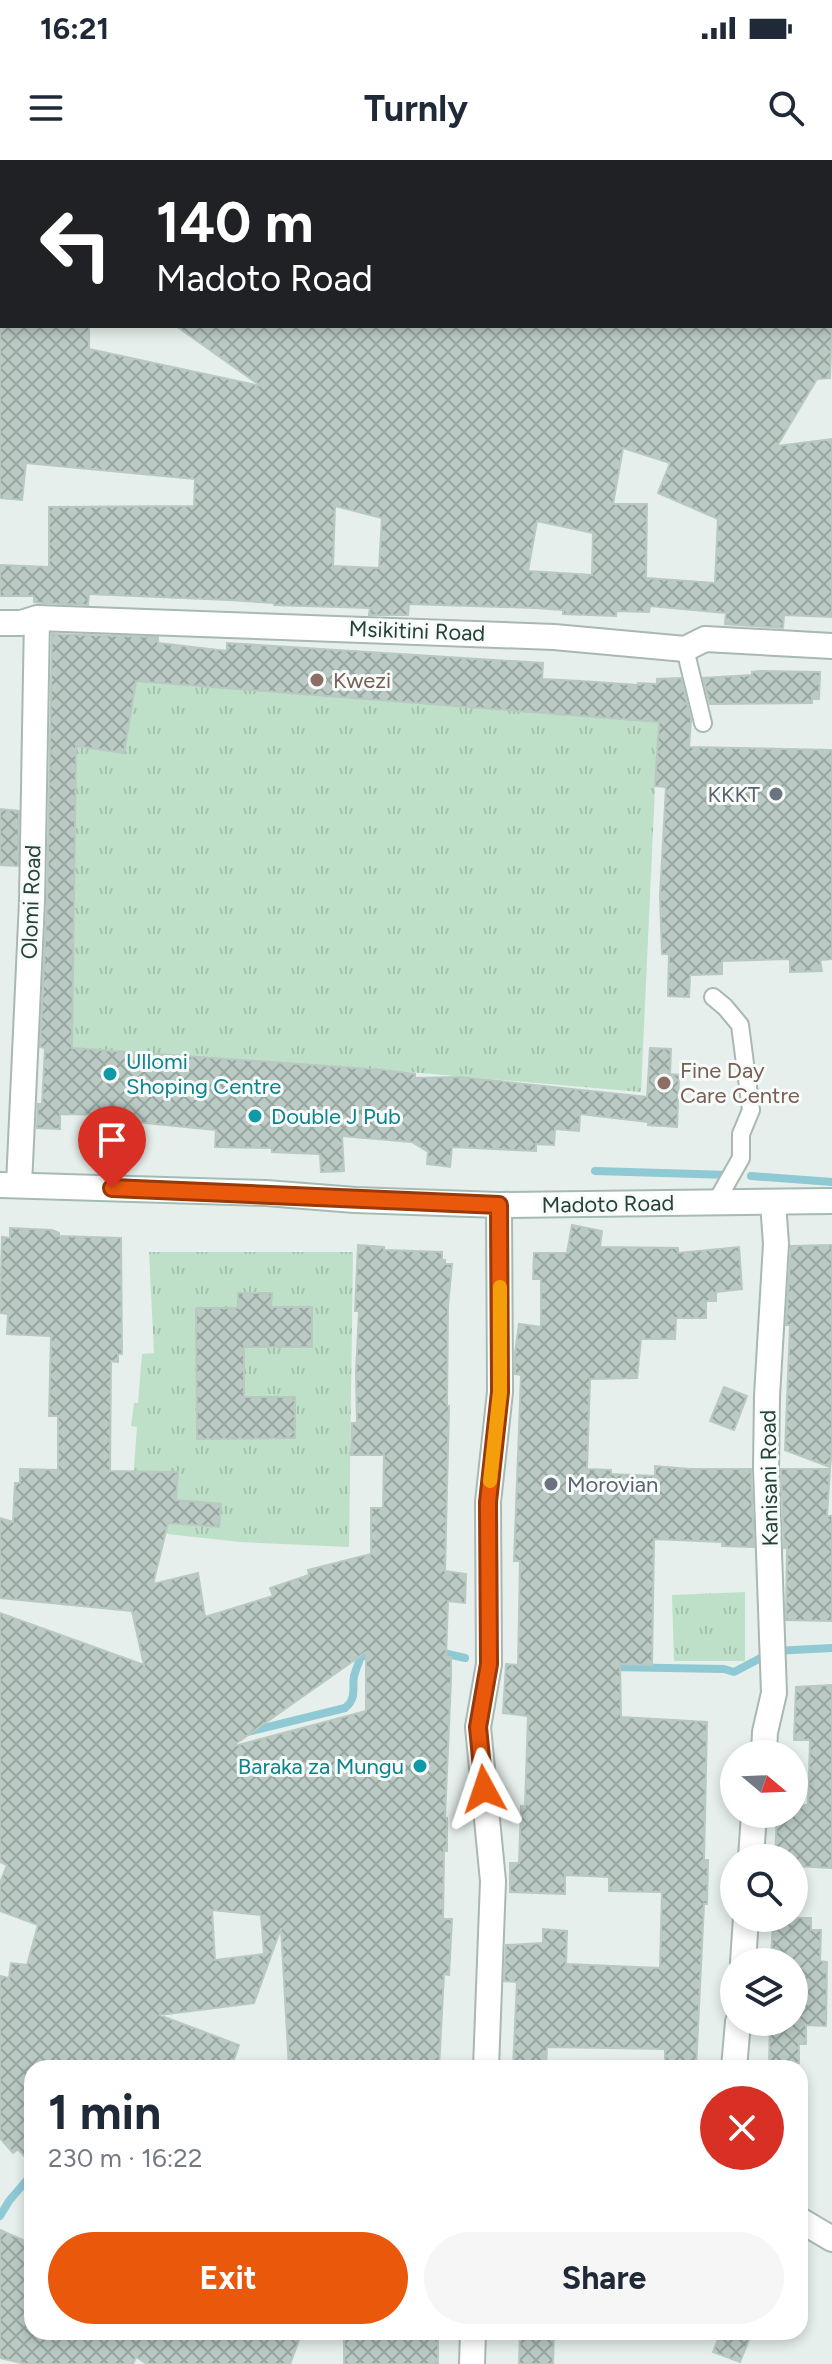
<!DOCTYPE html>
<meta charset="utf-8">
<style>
:root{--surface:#fff;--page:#f6f6f7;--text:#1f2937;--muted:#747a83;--accent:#ea580c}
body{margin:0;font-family:Figtree,sans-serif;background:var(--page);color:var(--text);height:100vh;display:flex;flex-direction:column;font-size:30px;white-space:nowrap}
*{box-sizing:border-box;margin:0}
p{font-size:26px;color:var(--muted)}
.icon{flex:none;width:44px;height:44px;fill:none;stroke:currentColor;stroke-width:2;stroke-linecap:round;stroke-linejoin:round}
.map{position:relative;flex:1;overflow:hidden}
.panel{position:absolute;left:24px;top:1900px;width:784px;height:280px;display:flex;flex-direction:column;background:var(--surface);border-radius:24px;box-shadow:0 4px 12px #0003}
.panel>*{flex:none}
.guide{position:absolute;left:0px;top:0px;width:832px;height:168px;box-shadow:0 4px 12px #0003;background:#202124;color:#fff;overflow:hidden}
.needle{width:52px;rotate:109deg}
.fabs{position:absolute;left:720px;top:1580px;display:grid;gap:16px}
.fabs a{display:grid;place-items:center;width:88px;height:88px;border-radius:50%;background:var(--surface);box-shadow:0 4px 12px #0003;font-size:40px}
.pin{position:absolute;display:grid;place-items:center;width:68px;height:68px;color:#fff;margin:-82px -34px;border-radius:50% 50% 50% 0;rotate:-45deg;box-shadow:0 0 8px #0007}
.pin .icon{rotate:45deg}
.me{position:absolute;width:88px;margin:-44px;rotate:355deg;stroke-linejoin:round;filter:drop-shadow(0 0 6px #0008)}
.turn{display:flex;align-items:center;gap:28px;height:168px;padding:0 24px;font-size:36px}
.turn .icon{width:104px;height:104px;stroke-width:2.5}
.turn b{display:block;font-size:56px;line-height:68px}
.round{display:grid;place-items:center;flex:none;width:84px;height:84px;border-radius:42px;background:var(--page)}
.head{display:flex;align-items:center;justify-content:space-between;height:136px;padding:0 24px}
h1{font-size:48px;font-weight:700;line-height:60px}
.button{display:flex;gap:16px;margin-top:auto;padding:16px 24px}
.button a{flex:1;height:92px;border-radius:48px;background:var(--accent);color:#fff;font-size:32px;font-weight:700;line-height:92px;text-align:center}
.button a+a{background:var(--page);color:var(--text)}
.status{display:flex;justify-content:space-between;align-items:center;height:56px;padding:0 40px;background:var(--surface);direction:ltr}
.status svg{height:22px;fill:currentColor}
header{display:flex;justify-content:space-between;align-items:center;height:104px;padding:0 24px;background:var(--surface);font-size:36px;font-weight:700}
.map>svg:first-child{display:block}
.park{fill:url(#park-tufts)}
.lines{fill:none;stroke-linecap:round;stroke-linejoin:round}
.stream{stroke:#8ec9d4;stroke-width:8}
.building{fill:url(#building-cross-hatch);stroke:#b8c9c2;stroke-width:2;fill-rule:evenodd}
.lane-casing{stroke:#a8b8b2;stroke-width:20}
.street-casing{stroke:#a8b8b2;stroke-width:28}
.secondary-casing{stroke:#a4bbb3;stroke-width:28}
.lane{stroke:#fff;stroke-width:16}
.street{stroke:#fff;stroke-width:24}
.secondary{stroke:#fff;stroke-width:24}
.route-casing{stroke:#983908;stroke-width:20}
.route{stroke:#ea580c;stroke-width:14}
.slow{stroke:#f59e0b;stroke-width:14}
.education-dot{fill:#8d6e63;stroke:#f7fbf9;stroke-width:3}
.worship-dot{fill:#6b7280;stroke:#f7fbf9;stroke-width:3}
.culture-dot{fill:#0f9aa8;stroke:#f7fbf9;stroke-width:3}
.labels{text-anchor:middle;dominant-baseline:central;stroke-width:6;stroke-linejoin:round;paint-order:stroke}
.street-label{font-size:22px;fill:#24423a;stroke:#f7fbf9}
.education-label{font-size:22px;fill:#785e54;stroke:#f7fbf9;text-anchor:start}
.worship-label{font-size:22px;fill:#5b616d;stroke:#f7fbf9;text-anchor:end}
.culture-label{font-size:22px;fill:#0d838f;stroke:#f7fbf9;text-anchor:start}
</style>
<div class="status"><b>16:21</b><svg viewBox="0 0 49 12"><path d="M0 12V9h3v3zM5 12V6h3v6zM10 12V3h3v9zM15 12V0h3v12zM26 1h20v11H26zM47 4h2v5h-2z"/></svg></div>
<header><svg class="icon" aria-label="menu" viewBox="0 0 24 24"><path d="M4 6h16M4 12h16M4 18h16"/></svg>Turnly<svg class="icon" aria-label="search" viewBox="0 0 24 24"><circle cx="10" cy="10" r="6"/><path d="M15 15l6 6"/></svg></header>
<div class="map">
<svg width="832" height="2204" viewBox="0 0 832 2204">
<defs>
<pattern id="park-tufts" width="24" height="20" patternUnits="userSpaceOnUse" patternTransform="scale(2)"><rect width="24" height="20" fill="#bfe0c8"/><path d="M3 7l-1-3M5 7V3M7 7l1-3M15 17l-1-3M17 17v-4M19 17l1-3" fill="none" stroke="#a4c1ad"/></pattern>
<pattern id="building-cross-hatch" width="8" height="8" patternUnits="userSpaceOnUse" patternTransform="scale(2)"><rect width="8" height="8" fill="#bbcac4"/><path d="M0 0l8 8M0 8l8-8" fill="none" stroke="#98a6a0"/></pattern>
</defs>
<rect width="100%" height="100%" fill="#e6efeb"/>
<path class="park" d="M 77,516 L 658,562 L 641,932 L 386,910 L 69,888 L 73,849 Z
M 149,1092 L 353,1092 L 349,1387 L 240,1382 L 167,1374 L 166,1366 L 130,1361 L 137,1267 L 131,1266 L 134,1243 L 138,1243 L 142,1194 L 154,1193 Z
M 745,1432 L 745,1501 L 674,1501 L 672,1435 Z"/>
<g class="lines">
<path class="stream" d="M 13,0 L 16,2
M 735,0 L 737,2
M 595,1011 L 730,1015
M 751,1016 L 832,1022
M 439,1492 L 465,1498
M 610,1507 L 724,1509 L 734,1512 L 774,1491 L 832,1488
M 247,1572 L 345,1548 C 357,1539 352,1528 354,1516 C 356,1509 359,1502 361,1496 L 373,1496
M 0,2056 L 9,2041 L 32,2014"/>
</g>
<path class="building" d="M 0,166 L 89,166 L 89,189 L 261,226 L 176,166 L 832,166 L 830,218 L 817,219 L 777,286 L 832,279 L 832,457 L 784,455 L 783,468 L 725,464 L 726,453 L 650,446 L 649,452 L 616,451 L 616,456 L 563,454 L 563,450 L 536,448 L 409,444 L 408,455 L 369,455 L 370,448 L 274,445 L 274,443 L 229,440 L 89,434 L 88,445 L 42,443 L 34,442 L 34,436 L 0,436 L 0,405 L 49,407 L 49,347 L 194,346 L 195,319 L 26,303 L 22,340 L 0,338 ZM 623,288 L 670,303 L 658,333 L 718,359 L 715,423 L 646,418 L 647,344 L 613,344 ZM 335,346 L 382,358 L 379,408 L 333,406 ZM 537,361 L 593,373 L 592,415 L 528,411 Z
M 52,474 L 158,477 L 158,483 L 227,491 L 227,483 L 543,503 L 542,519 L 580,521 L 638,525 L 638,523 L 657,524 L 657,519 L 681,518 L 691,560 L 689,587 L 832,590 L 832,799 L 820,800 L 822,811 L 790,812 L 790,799 L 722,801 L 722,814 L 690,815 L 689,837 L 668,836 L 669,794 L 662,794 L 660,736 L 666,627 L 655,626 L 659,562 L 136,521 L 124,593 L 76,586 L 72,888 L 384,910 L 415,914 L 415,918 L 460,917 L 647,937 L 650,888 L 671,889 L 670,914 L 679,915 L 677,967 L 648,965 L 648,962 L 580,954 L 579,971 L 555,969 L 554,985 L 536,984 L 536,991 L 452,987 L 450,1007 L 427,1004 L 428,992 L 412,982 L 342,976 L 344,1011 L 321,1012 L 320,994 L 272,992 L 272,988 L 215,987 L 216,970 L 116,960 L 116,955 L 60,954 L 60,969 L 37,968 L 38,944 L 42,944 L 45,888 L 40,887 L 47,741 Z
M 760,511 L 820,512 L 819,539 L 812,539 L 812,543 L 710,544 L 703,518 L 752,515 L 752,512 Z
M 0,649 L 19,651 L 18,706 L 0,705 Z
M 572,1065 L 602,1071 L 600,1087 L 678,1088 L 678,1093 L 739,1087 L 742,1129 L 716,1132 L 716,1141 L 706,1141 L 706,1158 L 676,1158 L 675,1179 L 641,1179 L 637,1218 L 590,1219 L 587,1309 L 611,1310 L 611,1314 L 655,1316 L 655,1306 L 689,1309 L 751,1309 L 754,1387 L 722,1386 L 722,1382 L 654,1379 L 652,1505 L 620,1504 L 621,1557 L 707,1562 L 704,1700 L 708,1700 L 707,1744 L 704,1744 L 696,1908 L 665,1908 L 665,1889 L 547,1887 L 546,1908 L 513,1908 L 517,1822 L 504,1821 L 506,1785 L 543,1783 L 543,1769 L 567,1771 L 566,1804 L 660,1808 L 662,1732 L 609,1731 L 609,1717 L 565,1715 L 565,1734 L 510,1732 L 510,1703 L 519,1703 L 521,1646 L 525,1646 L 528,1556 L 503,1553 L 506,1504 L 518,1505 L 520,1401 L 514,1401 L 521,1215 L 515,1214 L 515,1193 L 519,1164 L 541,1167 L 541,1119 L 533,1119 L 534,1093 L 567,1093 Z
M 10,1068 L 52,1070 L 59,1073 L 59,1076 L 121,1078 L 122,1194 L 118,1194 L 118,1202 L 111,1201 L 110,1311 L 178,1312 L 176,1340 L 221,1344 L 219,1367 L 168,1363 L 153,1424 L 198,1413 L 205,1457 L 273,1436 L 270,1428 L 309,1415 L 308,1410 L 371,1394 L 371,1348 L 383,1348 L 384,1295 L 351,1295 L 352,1263 L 357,1263 L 356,1212 L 359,1151 L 355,1151 L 358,1085 L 384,1087 L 384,1090 L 442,1092 L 442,1100 L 445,1100 L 445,1104 L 452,1104 L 448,1146 L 447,1246 L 449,1246 L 445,1411 L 466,1414 L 465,1443 L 448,1441 L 446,1497 L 451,1497 L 451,1519 L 445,1658 L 447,1658 L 447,1691 L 444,1691 L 443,1759 L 452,1759 L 449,1815 L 444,1814 L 439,1908 L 289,1908 L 281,1768 L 254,1843 L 159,1855 L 239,1885 L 231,1908 L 32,1908 L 32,2005 L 18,1989 L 13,1993 L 0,1978 L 0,1816 L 9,1818 L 11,1803 L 27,1805 L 38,1765 L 0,1751 L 0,1723 L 7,1705 L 0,1702 L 0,1453 L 144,1505 L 132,1451 L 0,1438 L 0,1358 L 13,1362 L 15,1323 L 20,1323 L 20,1309 L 58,1310 L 58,1256 L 49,1256 L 51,1176 L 7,1174 L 8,1154 L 0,1153 L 2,1077 L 10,1078 ZM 366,1492 L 366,1551 L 231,1587 ZM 212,1750 L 261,1755 L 264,1794 L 215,1800 Z
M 832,1085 L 832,1289 L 830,1307 L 785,1290 L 790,1165 L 786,1165 L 791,1086 Z
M 238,1133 L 272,1133 L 271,1147 L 312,1147 L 312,1187 L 244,1187 L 244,1237 L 295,1237 L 295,1278 L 197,1279 L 196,1148 L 238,1148 Z
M 724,1227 L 747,1236 L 734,1270 L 710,1261 Z
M 781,1309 L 830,1309 L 827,1356 L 832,1356 L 832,1461 L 786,1460 L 787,1388 L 784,1388 Z
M 832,1525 L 832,1708 L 794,1706 L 794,1698 L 775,1698 L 777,1654 L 794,1654 L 794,1645 L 808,1645 L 810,1580 L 794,1580 L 796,1527 Z
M 773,1758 L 811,1758 L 811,1770 L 821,1770 L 820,1801 L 827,1802 L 826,1866 L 806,1865 L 806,1884 L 799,1884 L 799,1903 L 769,1903 L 770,1862 L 794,1862 L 794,1802 L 771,1802 Z
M 0,2070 L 32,2084 L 32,2172 L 302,2172 L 290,2204 L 147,2204 L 136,2197 L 133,2204 L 26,2204 L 0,2198 Z
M 344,2172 L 438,2172 L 438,2204 L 344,2204 Z
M 520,2172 L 554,2172 L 553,2204 L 519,2204 Z
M 721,2172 L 752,2172 L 740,2202 L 713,2192 Z"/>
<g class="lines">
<defs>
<path id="lane" d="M 685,489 L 703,563
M 713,837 L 725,847 L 740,865 L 751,950 L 741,974 L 741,998 L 716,1042"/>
<path id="street" d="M 170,0 L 170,2
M 0,463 L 21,463 L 37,458 L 554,477 L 685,489 L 705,479 L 832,486
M 19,1025 L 32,741 L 37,458
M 764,1594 L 765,1572 L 774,1533 L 766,1308 L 767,1236 L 776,1084 L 773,1042
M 751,1698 L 754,1654
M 743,1802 L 746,1758
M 486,1908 L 493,1721 L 478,1567 L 489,1504 L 488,1342 L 500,1232 L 499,1045
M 734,1908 L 738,1862
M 800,2060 L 832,2079
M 472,2204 L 473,2172"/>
<path id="secondary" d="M 0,1025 L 266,1033 L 355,1040 L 499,1045 L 832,1041"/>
</defs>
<use href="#lane" class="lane-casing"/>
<use href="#street" class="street-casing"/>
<use href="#secondary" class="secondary-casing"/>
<use href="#lane" class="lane"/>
<use href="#street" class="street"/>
<use href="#secondary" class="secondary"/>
</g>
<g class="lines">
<defs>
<path id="route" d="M 112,1028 L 499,1045 L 500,1232 L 488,1342 L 489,1504 L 478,1567 L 484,1629"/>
</defs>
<use href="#route" class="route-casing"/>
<use href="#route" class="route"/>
<path class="slow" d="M 490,1321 L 500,1232 L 500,1127"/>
</g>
<g class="education-dot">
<circle cx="317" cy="520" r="8"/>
<circle cx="664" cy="923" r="8"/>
</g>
<g class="worship-dot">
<circle cx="776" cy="634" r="8"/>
<circle cx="551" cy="1324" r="8"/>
</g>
<g class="culture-dot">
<circle cx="110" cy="914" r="8"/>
<circle cx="255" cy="956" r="8"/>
<circle cx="420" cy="1606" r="8"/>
</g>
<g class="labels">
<g class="street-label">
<text transform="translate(417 471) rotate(2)">Msikitini Road</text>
<text transform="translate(31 742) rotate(-88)">Olomi Road</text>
<text transform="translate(608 1044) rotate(-1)">Madoto Road</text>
<text transform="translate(769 1318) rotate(-91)">Kanisani Road</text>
</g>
<g class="education-label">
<text x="333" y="520">Kwezi</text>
<text x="680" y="910">Fine Day<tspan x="680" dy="25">Care Centre</tspan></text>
</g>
<g class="worship-label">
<text x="760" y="634">KKKT</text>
<text x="567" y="1324" text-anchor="start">Morovian</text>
</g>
<g class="culture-label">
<text x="126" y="901">Ullomi<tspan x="126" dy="25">Shoping Centre</tspan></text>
<text x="271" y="956">Double J Pub</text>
<text x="404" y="1606" text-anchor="end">Baraka za Mungu</text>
</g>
</g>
</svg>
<div class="fabs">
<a><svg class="needle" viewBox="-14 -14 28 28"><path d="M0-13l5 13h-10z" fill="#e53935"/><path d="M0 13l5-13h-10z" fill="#747a83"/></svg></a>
<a><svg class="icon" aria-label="search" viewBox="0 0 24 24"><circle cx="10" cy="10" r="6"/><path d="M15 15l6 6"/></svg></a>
<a><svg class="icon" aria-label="layers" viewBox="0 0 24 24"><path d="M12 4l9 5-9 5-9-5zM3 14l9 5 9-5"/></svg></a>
</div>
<div class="pin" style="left:112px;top:1028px;background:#d93025"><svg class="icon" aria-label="arrive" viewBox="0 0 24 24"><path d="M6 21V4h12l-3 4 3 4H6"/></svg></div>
<svg class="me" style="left:484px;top:1629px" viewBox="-20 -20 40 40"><path d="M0-17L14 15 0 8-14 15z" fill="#ea580c" stroke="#fff" stroke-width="4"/></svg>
<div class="guide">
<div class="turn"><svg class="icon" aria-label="left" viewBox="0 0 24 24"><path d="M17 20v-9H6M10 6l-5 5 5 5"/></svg><div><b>140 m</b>Madoto Road</div></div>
</div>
<section class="panel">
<div class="head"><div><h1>1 min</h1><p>230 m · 16:22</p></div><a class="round" style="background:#d93025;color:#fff"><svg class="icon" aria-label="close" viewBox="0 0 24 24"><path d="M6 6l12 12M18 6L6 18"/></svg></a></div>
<div class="button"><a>Exit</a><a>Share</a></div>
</section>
</div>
